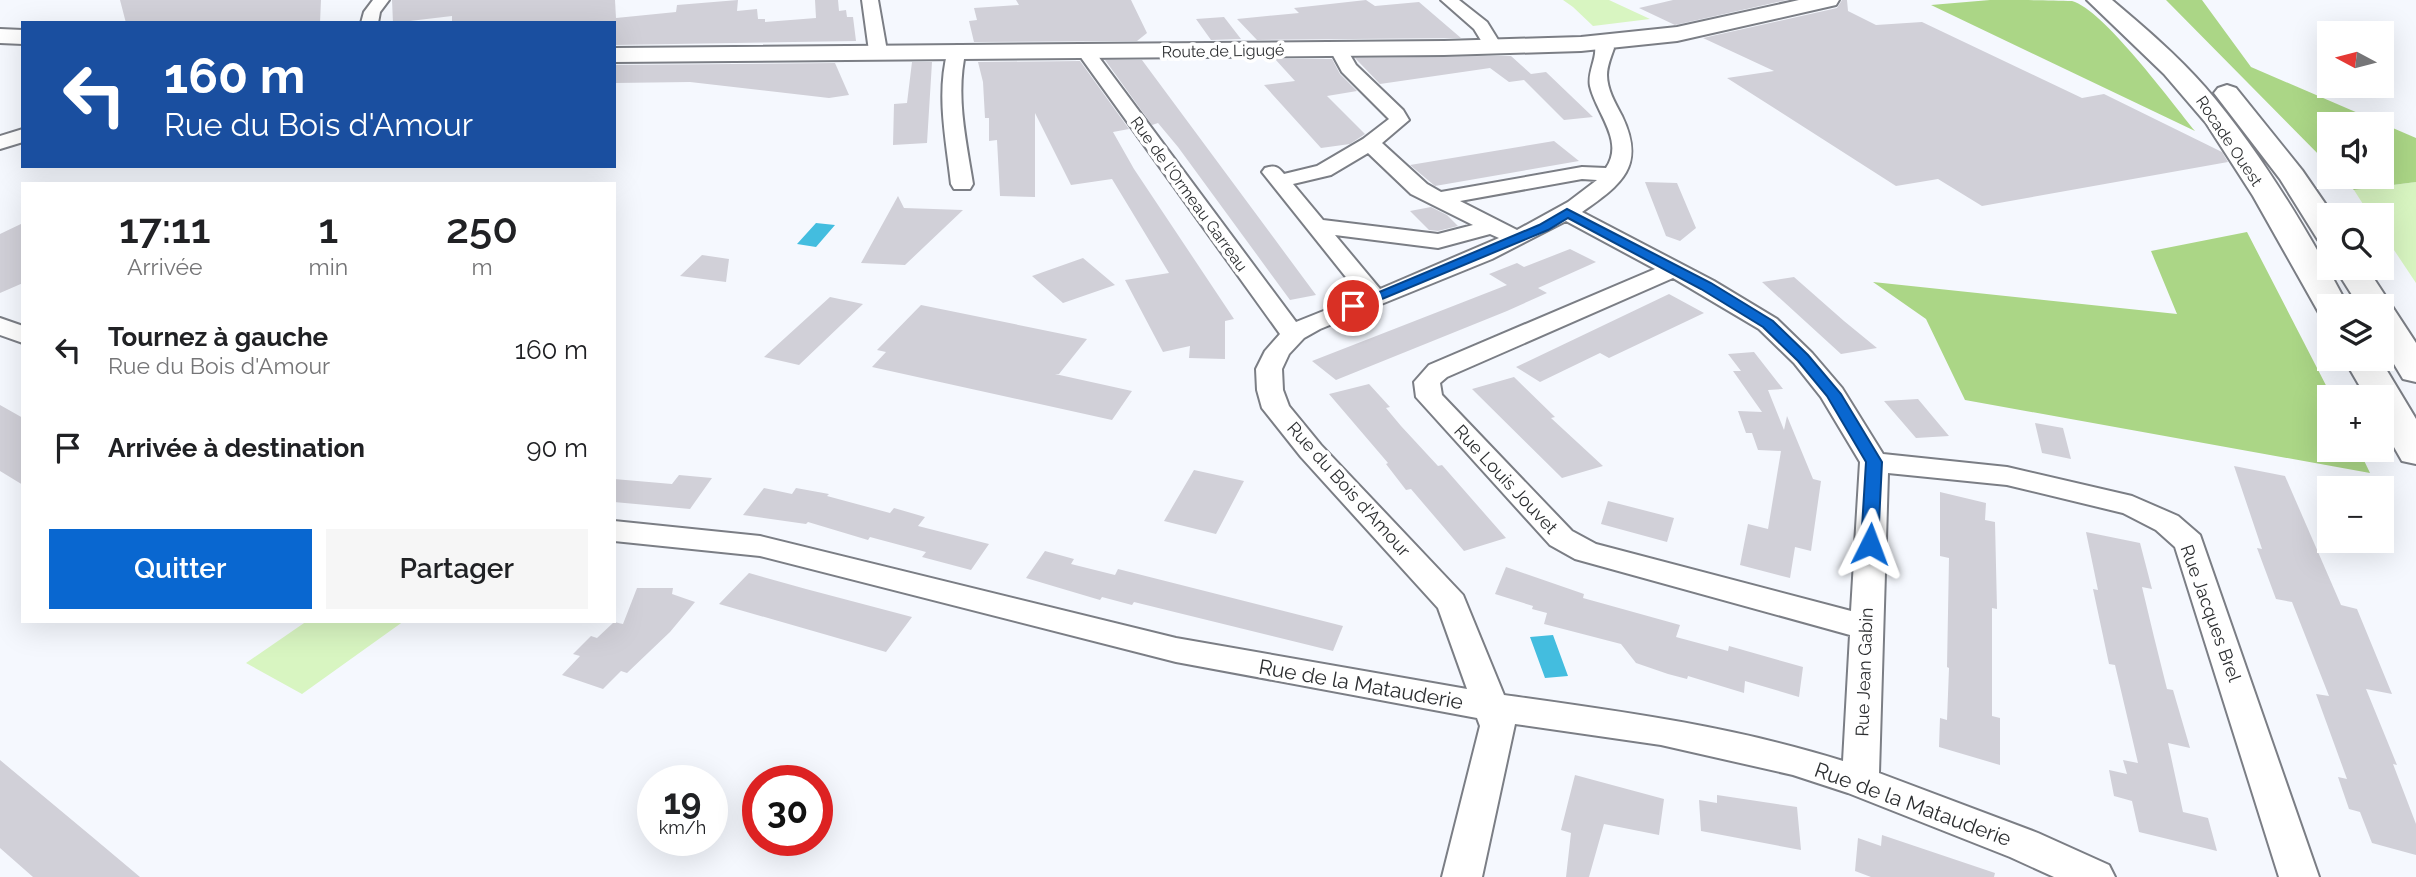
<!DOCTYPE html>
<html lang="fr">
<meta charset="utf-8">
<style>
:root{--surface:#fff;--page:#f6f6f6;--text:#202124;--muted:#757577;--accent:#0967d0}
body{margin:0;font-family:Raleway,sans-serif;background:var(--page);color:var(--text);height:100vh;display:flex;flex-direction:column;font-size:26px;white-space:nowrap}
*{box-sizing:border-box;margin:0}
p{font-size:23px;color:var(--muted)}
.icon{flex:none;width:38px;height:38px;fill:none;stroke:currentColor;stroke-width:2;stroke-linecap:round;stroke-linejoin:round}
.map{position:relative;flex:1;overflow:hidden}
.side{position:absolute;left:21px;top:182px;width:595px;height:441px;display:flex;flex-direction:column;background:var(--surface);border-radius:0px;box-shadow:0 7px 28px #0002}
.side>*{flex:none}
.hud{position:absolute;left:21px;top:21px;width:595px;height:147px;border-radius:0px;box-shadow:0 7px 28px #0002;background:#1a4fa0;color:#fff;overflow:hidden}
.needle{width:46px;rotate:277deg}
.buttons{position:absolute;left:2317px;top:21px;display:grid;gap:14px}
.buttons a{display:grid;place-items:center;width:77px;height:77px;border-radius:0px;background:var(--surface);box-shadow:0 7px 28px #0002;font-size:35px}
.speed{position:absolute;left:637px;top:765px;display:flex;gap:14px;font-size:35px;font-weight:700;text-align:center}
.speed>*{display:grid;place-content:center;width:91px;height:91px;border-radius:50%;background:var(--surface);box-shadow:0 7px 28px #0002;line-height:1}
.speed small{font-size:18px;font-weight:400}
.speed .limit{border:10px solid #d22;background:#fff;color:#111}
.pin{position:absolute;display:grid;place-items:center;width:60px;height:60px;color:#fff;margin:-30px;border:4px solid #fff;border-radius:50%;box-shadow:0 2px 7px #0007}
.me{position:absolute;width:77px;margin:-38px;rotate:3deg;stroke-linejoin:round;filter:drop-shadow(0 0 5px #0008)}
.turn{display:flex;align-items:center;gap:24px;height:147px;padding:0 28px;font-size:32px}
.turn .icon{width:91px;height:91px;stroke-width:2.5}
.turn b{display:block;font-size:49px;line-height:60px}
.eta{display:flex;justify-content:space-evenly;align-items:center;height:119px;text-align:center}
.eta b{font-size:42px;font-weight:600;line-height:49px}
.button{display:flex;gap:14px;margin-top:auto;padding:14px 28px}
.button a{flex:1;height:80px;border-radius:0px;background:var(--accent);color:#fff;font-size:28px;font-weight:600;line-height:80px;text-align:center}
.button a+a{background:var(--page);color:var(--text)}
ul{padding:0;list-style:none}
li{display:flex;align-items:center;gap:21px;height:98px;padding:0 28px}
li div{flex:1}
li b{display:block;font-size:26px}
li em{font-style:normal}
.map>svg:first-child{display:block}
.green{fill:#d8f5c1}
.forest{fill:#abd686}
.water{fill:#43bddf}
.building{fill:#d1d0d8}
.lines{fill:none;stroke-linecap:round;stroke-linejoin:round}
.street-casing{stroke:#7b7e85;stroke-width:4}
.secondary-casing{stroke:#7b7e85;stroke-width:4}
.primary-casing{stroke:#7b7e85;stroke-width:4}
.street{fill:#fff;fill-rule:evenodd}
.secondary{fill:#fff;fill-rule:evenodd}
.primary{fill:#fff;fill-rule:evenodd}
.route{fill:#0967d0;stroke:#064387;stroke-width:2}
.labels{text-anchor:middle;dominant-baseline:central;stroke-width:7;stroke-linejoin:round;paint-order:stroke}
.far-street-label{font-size:16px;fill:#2d2f31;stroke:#fff}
.street-label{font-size:18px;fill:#2d2f31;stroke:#fff}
.near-street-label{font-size:21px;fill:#2d2f31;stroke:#fff}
</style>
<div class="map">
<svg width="2416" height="877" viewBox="0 0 2416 877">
<rect width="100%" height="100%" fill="#f5f8fe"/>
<path class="green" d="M 1563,0 L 1609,0 L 1650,19 L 1593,26 L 1573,7 Z
M 2416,182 L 2416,283 L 2382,232 L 2382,215 L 2370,215 L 2354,190 Z
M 307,621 L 404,621 L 302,694 L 246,663 Z"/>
<path class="forest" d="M 1990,0 C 2014,0 2050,0 2072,1 C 2103,9 2172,103 2195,131 L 1931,5 Z
M 2166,0 L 2202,0 L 2251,67 L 2416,138 L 2416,182 L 2354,190 L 2340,177 L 2382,177 L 2382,124 L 2329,124 L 2329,165 Z
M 2247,232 L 2332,397 L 2329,397 L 2329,450 L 2359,450 L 2370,473 L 1965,400 L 1926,319 L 1873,282 L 2177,314 L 2151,251 Z"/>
<path class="water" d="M 816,223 L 835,225 L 816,247 L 797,244 Z
M 1553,635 L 1568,676 L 1545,678 L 1530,637 Z"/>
<path class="building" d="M 120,0 L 321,0 L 320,23 L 126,23 Z
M 392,0 L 615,0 L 616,18 L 676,12 L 677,5 L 738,0 L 737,11 L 757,9 L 758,19 L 765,19 L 765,22 L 816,18 L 815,0 L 838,0 L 839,11 L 846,10 L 847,17 L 853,17 L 856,41 L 614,45 L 614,23 L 452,23 L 452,16 L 393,23 Z
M 1016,0 L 1131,0 L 1147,33 L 1137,41 L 974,42 L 969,21 L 977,20 L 974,8 L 1019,5 Z
M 1366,0 L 1375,6 L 1419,2 L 1461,38 L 1257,40 L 1237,19 L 1299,13 L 1294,8 Z
M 1673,0 L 1787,0 L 1675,25 L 1639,8 Z
M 1842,0 L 1847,0 L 1848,11 L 1876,25 L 1922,22 L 2082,98 L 2104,94 L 2222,152 L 2228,162 L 1982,206 L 1938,179 L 1896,186 L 1727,78 L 1774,71 L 1703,38 L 1837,8 Z
M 1224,17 L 1241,39 L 1211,40 L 1196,19 Z
M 1483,56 L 1511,56 L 1531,74 L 1546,72 L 1593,117 L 1564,120 L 1524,80 L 1509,82 L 1490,68 L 1380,84 L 1355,58 Z
M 1275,59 L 1332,59 L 1340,74 L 1357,91 L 1327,96 L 1365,134 L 1350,144 L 1321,148 L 1264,85 L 1295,81 Z
M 1105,60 L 1142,60 L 1316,295 L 1290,300 L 1178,147 L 1158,123 L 1152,125 Z
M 1080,61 L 1129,129 L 1113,132 L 1134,169 L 1234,319 L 1225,321 L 1225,359 L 1189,358 L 1190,346 L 1163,352 L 1125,280 L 1169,273 L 1112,179 L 1071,185 L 1035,113 L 1035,197 L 1000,196 L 997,140 L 989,141 L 989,118 L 985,118 L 983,82 L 978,62 Z
M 912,62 L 932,62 L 927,143 L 893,145 L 894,104 L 907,103 Z
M 835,63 L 849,95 L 829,98 L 690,82 L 614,83 L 614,65 Z
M 1554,141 L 1579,161 L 1435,186 L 1410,165 Z
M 1645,182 L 1677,183 L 1696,228 L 1680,241 L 1666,236 Z
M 898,196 L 904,208 L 963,210 L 905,265 L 861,263 Z
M 1431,207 L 1447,215 L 1458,226 L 1438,231 L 1429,230 L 1410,211 Z
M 23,223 L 23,283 L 0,293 L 0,234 Z
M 1570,249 L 1596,262 L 1538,288 L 1547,293 L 1507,311 L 1336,380 L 1312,361 L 1507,285 L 1489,274 L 1517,263 L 1524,267 Z
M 702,255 L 729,259 L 726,282 L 680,276 Z
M 1083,258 L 1115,285 L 1063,303 L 1032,276 Z
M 1794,277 L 1844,321 L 1877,348 L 1841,354 L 1762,282 Z
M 1669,294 L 1704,313 L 1609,358 L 1600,353 L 1540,382 L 1516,367 Z
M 830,297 L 863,304 L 799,365 L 764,357 Z
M 921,305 L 1087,339 L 1059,374 L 1055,374 L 1132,391 L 1112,420 L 872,367 L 886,352 L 877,350 Z
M 1754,352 L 1783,389 L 1768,390 L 1784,430 L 1787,416 L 1813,479 L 1821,481 L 1811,551 L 1795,547 L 1790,578 L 1740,565 L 1748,524 L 1768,529 L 1781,451 L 1758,450 L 1752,433 L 1746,433 L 1738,411 L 1762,412 L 1733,371 L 1741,371 L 1728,354 Z
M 1514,377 L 1555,417 L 1551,418 L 1603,466 L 1562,478 L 1472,389 Z
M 1369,384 L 1390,407 L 1386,408 L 1401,426 L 1438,466 L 1442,465 L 1506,538 L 1464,551 L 1411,489 L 1406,490 L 1386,464 L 1388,463 L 1329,394 Z
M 1918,399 L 1949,436 L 1916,438 L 1884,401 Z
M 0,405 L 23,418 L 23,485 L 0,471 Z
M 2035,423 L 2063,428 L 2071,459 L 2042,453 Z
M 2234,466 L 2285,476 L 2341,605 L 2357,609 L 2392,694 L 2366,689 L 2397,765 L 2393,764 L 2416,824 L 2416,855 L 2372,843 L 2360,812 L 2349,809 L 2338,777 L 2347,779 L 2316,694 L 2329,696 L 2292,602 L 2276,599 L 2257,548 L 2262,549 Z
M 1194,470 L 1244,481 L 1216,534 L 1164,521 Z
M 679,475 L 712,478 L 690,509 L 614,502 L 614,479 L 672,484 Z
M 764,488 L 792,494 L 796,488 L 829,494 L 827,496 L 890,513 L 894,508 L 925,517 L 918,526 L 989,544 L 971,570 L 922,557 L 926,552 L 870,537 L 868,540 L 808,522 L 806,524 L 743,515 Z
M 1940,492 L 1986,503 L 1985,520 L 1995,522 L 1997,609 L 1992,608 L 1992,716 L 2000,718 L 2000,765 L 1939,747 L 1940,718 L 1947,720 L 1949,668 L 1947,667 L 1949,558 L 1940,556 Z
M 1608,501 L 1674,518 L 1667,542 L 1601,524 Z
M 2086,532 L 2140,543 L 2152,589 L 2142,587 L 2154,637 L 2167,689 L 2173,690 L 2190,748 L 2168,743 L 2183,812 L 2208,818 L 2217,851 L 2139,832 L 2132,801 L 2114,796 L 2109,770 L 2127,774 L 2123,760 L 2138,763 L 2115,665 L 2109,664 L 2093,589 L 2098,590 Z
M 1045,551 L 1074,559 L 1071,564 L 1115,575 L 1118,569 L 1343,626 L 1333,651 L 1134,602 L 1132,605 L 1102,597 L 1100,600 L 1026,578 Z
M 1506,567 L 1584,594 L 1583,598 L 1680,625 L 1676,637 L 1728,651 L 1729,646 L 1803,667 L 1799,697 L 1745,681 L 1744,693 L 1688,676 L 1687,679 L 1668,674 L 1636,663 L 1621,644 L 1544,624 L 1547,613 L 1532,609 L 1533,606 L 1495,594 Z
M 749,573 L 806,589 L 912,617 L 886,652 L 719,604 Z
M 637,588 L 673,588 L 672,594 L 695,602 L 670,632 L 627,673 L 621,671 L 603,689 L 562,675 L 580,656 L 573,654 L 591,636 L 597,638 L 614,622 L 623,624 Z
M 0,760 L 90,835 L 140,877 L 33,877 L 0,848 Z
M 1575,775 L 1664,799 L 1659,835 L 1604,824 L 1589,877 L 1566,877 L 1571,833 L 1561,830 Z
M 1717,795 L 1797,807 L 1801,850 L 1701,831 L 1699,800 L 1717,803 Z
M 1882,835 L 1995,873 L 1994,877 L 1871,877 L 1855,871 L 1858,838 L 1881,846 Z"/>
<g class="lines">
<defs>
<path id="street" d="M 373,0 L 389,0 L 380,12 L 378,23 L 361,23 L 364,12 Z
M 862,0 L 878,0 L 887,51 L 884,55 L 872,55 L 869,51 Z
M 1441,0 L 1459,0 L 1487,22 L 1500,43 L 1497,47 L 1485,47 L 1474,29 Z
M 1603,38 L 1609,39 L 1614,48 C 1611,57 1607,66 1607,75 C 1607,89 1615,103 1622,116 C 1646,166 1622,184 1582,212 L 1714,281 L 1777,319 L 1812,353 L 1842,388 L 1883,454 L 2007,467 L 2132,496 L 2178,516 L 2200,535 L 2319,877 L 2279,877 L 2175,547 L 2156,530 L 2123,513 L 2007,485 L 1888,473 L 1879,773 L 2038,833 L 2109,865 L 2115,877 L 2054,877 L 2010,857 L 1848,793 L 1793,775 L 1661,745 L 1515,724 L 1482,877 L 1442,877 L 1480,726 L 1477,718 L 1176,662 L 760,556 L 614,541 L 614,521 L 760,536 L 1176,638 L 1467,689 L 1438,608 L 1301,457 L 1262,408 L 1257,390 L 1256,369 L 1265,351 L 1280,334 L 1077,52 L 1080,48 L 1092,48 L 1296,322 L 1361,296 L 1262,172 L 1265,168 C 1274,165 1278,166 1284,174 L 1317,166 L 1363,139 L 1389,119 L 1342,72 L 1330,50 L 1333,46 L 1345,46 L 1356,65 L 1403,110 L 1409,120 L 1382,143 L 1427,184 L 1441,192 L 1582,167 L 1606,168 C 1625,141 1596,113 1590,86 C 1587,71 1599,56 1594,43 ZM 1368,153 L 1411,194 L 1473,225 L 1438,234 L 1323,220 L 1293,184 L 1331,175 ZM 1582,179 L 1597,180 L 1568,202 L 1517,230 L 1460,201 ZM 1566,221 L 1655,269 L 1429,365 L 1414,382 L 1416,397 L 1550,545 L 1575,559 L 1850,635 L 1843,761 C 1732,726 1618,711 1504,695 L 1463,595 L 1321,445 L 1289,406 L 1283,390 L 1282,369 L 1289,354 L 1304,338 L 1320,329 L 1492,259 ZM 1490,234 L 1499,238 L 1380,289 L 1335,235 L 1438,248 ZM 1673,278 L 1759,329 L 1794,363 L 1821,397 L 1860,462 L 1851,611 L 1596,544 L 1572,531 L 1442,395 L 1440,383 L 1447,377 Z
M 957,45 L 966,50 C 955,94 966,140 973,184 L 970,189 L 954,189 L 951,184 C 946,139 936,94 948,50 Z
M 23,129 L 23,142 L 0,149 L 0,136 Z
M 0,318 L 23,326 L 23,343 L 0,335 Z"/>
<path id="secondary" d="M 1799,0 L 1839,0 L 1836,5 L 1677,41 L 1581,51 L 1444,55 L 614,62 L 614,48 L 1444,41 L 1581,37 L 1677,27 Z
M 0,29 L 23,30 L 23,44 L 0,43 Z"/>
<path id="primary" d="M 2087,0 L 2112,0 C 2144,27 2177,55 2205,87 C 2261,152 2308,231 2348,306 L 2329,306 L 2329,316 L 2319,313 L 2253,196 L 2206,123 L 2164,74 Z
M 2227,85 L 2236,88 L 2302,170 L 2333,215 L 2329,215 L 2329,242 L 2318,240 L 2280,179 L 2214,93 L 2218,88 Z
M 2335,268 L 2367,268 L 2416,343 L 2416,382 L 2403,379 L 2382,344 L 2382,306 L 2359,306 Z
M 2344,359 L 2380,359 L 2416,419 L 2416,464 L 2402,461 L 2382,426 L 2382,397 L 2366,397 Z"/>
</defs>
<use href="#street" class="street-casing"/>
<use href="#secondary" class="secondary-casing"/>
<use href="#primary" class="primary-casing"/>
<use href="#street" class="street"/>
<use href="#secondary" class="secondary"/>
<use href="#primary" class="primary"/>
</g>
<path class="route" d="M 1567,209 L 1711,283 L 1773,321 L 1808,355 L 1841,394 L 1882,462 L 1878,544 L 1876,549 L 1870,550 L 1861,544 L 1866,462 L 1827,396 L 1798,361 L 1763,327 L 1701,289 L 1568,218 L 1548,230 L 1358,309 L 1353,310 L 1346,306 L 1539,225 Z"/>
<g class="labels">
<g class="far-street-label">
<text transform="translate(1223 51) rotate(-1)">Route de Ligugé</text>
<text transform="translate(2229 141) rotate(56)">Rocade Ouest</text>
<text transform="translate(1189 194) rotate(54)">Rue de l'Ormeau Garreau</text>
</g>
<g class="street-label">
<text transform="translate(1506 479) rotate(47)">Rue Louis Jouvet</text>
<text transform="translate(1349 489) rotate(48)">Rue du Bois d'Amour</text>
<text transform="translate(2211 613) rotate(70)">Rue Jacques Brel</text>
<text transform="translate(1864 672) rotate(-88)">Rue Jean Gabin</text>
</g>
<g class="near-street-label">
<text transform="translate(1361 684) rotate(10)">Rue de la Matauderie</text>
<text transform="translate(1913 804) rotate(20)">Rue de la Matauderie</text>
</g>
</g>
</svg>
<div class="buttons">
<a><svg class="needle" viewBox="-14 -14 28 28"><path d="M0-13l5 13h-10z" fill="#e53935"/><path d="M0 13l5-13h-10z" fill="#757577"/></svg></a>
<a><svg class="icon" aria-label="sound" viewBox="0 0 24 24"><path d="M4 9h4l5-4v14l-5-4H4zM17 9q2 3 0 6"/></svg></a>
<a><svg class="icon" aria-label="search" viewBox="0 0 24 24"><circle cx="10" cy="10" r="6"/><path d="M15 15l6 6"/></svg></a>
<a><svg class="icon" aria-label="layers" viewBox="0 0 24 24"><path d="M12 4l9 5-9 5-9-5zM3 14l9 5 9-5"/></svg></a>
<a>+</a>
<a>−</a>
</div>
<div class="speed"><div>19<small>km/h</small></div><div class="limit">30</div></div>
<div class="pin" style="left:1353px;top:306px;background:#d93025"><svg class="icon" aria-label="arrive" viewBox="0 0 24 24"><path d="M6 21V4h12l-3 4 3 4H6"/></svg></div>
<svg class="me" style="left:1870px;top:544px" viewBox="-20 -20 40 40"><path d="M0-17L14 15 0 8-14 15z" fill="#0967d0" stroke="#fff" stroke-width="4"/></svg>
<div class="hud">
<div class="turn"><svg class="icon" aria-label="left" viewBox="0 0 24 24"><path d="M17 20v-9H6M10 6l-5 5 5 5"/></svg><div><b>160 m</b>Rue du Bois d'Amour</div></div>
</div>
<section class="side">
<div class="eta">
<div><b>17:11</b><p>Arrivée</p></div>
<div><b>1</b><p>min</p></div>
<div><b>250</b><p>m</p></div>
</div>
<ul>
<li><svg class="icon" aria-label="left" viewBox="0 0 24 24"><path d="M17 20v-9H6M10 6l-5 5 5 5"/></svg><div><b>Tournez à gauche</b><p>Rue du Bois d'Amour</p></div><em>160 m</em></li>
<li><svg class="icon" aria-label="arrive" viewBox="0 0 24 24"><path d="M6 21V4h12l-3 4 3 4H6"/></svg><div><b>Arrivée à destination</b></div><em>90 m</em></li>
</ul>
<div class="button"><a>Quitter</a><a>Partager</a></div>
</section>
</div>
